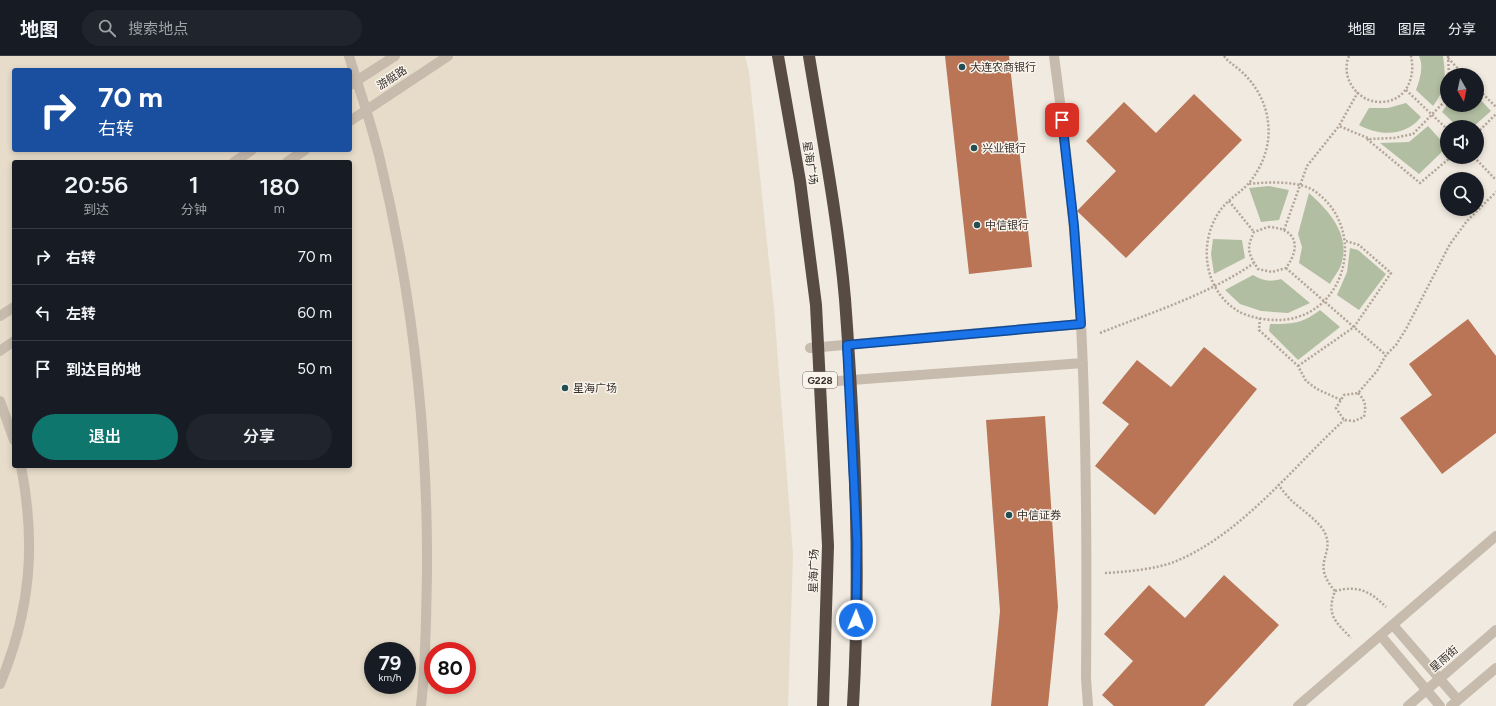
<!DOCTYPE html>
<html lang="zh">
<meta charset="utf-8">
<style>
:root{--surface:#171b24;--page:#20242c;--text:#f1f3f6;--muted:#9ea1a6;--line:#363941;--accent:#0f766e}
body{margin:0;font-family:Figtree,"Noto Sans SC",sans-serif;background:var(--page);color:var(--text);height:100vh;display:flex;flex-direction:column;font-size:15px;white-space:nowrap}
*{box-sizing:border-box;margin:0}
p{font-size:13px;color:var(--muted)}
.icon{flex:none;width:22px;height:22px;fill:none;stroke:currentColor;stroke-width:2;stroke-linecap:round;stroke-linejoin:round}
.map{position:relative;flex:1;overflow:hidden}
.drawer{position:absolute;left:12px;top:104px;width:340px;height:308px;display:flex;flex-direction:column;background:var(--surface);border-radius:4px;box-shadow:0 2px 6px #0003}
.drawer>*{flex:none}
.hud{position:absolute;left:12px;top:12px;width:340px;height:84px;border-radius:4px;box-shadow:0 2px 6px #0003;background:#1a4fa0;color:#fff;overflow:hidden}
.needle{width:26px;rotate:171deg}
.fabs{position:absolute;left:1440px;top:12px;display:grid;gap:8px}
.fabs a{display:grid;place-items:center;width:44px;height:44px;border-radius:50%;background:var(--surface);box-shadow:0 2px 6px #0003;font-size:20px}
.speed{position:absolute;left:364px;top:586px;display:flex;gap:8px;font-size:20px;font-weight:700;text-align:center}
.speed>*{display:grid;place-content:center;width:52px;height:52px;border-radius:50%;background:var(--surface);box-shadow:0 2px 6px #0003;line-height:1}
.speed small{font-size:10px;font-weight:400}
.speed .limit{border:6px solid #d22;background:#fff;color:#111}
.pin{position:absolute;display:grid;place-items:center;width:34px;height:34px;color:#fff;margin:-17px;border-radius:8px;box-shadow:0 2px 6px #0006}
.me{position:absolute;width:44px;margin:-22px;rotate:1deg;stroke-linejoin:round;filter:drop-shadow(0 0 3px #0008)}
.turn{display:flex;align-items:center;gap:14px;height:84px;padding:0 20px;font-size:18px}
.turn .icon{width:52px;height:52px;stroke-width:2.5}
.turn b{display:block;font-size:28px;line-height:34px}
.eta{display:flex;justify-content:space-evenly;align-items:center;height:68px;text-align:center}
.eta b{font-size:24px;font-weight:600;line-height:28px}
.button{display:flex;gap:8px;margin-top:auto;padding:8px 20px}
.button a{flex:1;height:46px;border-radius:24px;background:var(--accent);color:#fff;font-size:16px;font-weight:600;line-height:46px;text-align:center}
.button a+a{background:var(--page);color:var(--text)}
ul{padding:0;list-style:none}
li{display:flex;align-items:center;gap:12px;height:56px;padding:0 20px;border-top:1px solid var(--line)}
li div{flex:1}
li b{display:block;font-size:15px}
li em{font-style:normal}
header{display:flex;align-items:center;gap:24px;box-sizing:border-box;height:56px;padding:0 20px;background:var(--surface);border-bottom:1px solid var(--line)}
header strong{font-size:19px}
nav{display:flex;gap:22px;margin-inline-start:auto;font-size:14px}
.search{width:280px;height:36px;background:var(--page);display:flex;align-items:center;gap:10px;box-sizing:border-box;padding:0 14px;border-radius:22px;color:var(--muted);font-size:15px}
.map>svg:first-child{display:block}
.green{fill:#b2bea1}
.plaza{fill:#e7dcc9;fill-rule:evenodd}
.building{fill:#b97556}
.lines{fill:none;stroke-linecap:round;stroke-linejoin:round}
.path{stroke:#b3a597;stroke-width:2.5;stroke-dasharray:2 2;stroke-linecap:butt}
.minor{stroke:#c7bbad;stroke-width:10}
.highway{stroke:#574b43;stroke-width:12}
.route-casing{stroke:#114b97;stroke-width:10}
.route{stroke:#1a73e8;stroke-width:7}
.poi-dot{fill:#254d54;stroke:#f8f4ec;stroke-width:1.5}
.labels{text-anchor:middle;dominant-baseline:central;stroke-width:3;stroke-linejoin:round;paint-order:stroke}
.shield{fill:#f8f4ec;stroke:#716a65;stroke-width:1}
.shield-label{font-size:10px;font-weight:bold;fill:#372f2b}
.poi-label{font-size:11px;fill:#372f2b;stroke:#f8f4ec;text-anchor:start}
.street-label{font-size:11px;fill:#372f2b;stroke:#f8f4ec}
</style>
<header>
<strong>地图</strong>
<div class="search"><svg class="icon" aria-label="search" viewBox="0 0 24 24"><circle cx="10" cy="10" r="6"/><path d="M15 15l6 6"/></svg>搜索地点</div>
<nav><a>地图</a><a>图层</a><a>分享</a></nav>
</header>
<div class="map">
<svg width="1496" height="650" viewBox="0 0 1496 650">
<rect width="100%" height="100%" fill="#f0eae0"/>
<path class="green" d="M 1419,0 L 1443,0 C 1446,21 1446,33 1433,50 L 1416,34 C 1420,23 1424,11 1419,0 Z
M 1477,40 L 1491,55 L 1473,71 L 1458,71 L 1442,56 L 1447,49 L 1477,49 Z
M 1406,47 L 1421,61 C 1405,81 1379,80 1359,69 L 1369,52 L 1388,52 Z
M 1428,70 L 1447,91 L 1419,118 L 1380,87 L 1409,86 Z
M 1269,130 L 1289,134 L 1279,164 L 1261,166 L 1249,132 Z
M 1309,137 C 1330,156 1351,179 1341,209 C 1339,215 1333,222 1330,228 L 1299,207 L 1302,191 L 1298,178 Z
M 1213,183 L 1242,184 L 1245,202 L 1214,218 L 1211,198 Z
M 1350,192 L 1358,194 L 1386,218 L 1359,254 L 1337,239 L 1347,216 Z
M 1253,219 C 1263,225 1270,226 1281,223 L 1310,247 L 1288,257 L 1261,255 L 1240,248 L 1225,234 Z
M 1320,254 L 1340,271 L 1298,304 L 1269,275 L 1270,268 C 1292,268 1302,268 1320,254 Z"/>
<path class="plaza" d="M 0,0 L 745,0 L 749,16 L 774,253 L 793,499 L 788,650 L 0,650 ZM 14,14 L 350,14 L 350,94 L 14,94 ZM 14,106 L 350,106 L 350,410 L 14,410 ZM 373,595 L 407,595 L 407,629 L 373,629 ZM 433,595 L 467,595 L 467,629 L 433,629 Z"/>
<path class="building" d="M 945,0 L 1009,0 L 1032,211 L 969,218 Z
M 1194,38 L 1242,84 L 1126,202 L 1077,155 L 1116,115 L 1086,85 L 1124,46 L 1156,77 Z
M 1468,263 L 1496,300 L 1496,377 L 1442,418 L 1400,362 L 1432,339 L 1409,308 Z
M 1204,291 L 1257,333 L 1155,459 L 1095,410 L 1129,368 L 1102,347 L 1137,304 L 1171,331 Z
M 1045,360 L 1058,551 L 1048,650 L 991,650 L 1000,555 L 986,364 Z
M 1224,519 L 1279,569 L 1204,650 L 1114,650 L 1102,639 L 1133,605 L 1104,578 L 1149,529 L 1185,562 Z"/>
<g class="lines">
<path class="path" d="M 1224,0 C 1229,7 1236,10 1242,16 C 1256,29 1266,47 1268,66 C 1271,88 1263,110 1249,127 C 1241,136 1230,142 1222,152 C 1197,184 1203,234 1238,255 C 1248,261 1265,264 1276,264 C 1344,265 1370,176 1316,136 C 1301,124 1266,126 1248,128
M 1349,0 C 1340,21 1357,46 1380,46 C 1406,46 1416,22 1411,0
M 1448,0 L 1449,19
M 1448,2 L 1464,19
M 1477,32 L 1496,51
M 1406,34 L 1447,73
M 1358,36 L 1339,70 L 1370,83 L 1394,82 L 1413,78 L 1444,46 L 1447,37
M 1477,77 L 1496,58
M 1367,83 L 1420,127 L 1451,101
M 1474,101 L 1496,124
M 1229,145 L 1254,176
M 1268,171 C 1296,172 1302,190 1286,212 L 1272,216 L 1258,213 C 1248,197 1246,193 1254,176 Z
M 1284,174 L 1307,110 L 1339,70
M 1286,212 L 1386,299
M 1260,262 L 1259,274 L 1298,310 L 1306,325 L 1317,333 L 1341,344
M 1100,277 C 1152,256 1208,239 1254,207
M 1298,310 L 1354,271 L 1391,217 L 1359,189 L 1346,185
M 1358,337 C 1366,345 1366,350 1364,361 L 1354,365 L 1344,364 L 1336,352 L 1344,339 L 1358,337 L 1377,315 L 1386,299 L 1396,289 L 1406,273 L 1450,188 L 1467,165 L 1496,136
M 1278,428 C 1282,434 1287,440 1292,445 C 1302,454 1319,465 1325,477 C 1335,500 1310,506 1335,535 C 1326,559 1335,565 1351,582
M 1105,517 C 1125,516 1156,513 1174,506 C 1241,479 1292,412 1344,364
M 1335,535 C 1358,529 1370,535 1386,551"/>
<path class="minor" d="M 349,0 C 360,36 373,72 381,108 C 413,242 428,380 427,518 C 426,561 426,607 421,650
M 1054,0 C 1066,89 1076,178 1081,268 C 1087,386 1087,504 1086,622 L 1088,650
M 350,29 L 395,0
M 350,65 L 448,0
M 234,106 L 252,94
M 287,106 L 305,94
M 0,260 L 14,251
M 810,292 L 1081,268
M 0,295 L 14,285
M 811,327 L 1083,307
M 0,345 L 14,384
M 1393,569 L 1458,644
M 1381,580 L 1440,650
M 0,628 C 31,554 36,488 21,410
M 1298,650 L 1496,480
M 1408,650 L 1496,574
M 1451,650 L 1496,612"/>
<path class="highway" d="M 778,0 L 800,125 L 816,249 L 828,490 L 823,650
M 809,0 C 822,80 838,163 845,243 C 855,378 861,515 853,650"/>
</g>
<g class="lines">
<defs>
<path id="route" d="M 856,564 L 857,487 L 847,289 L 1081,268 L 1074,170 L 1062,64"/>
</defs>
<use href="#route" class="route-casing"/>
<use href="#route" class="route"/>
</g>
<g class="poi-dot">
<circle cx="962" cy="11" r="4"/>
<circle cx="974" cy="92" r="4"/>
<circle cx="977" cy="169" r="4"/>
<circle cx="565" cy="332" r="4"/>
<circle cx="1009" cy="459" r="4"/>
</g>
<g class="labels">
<rect class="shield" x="803" y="316" width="34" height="16" rx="3"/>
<g class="shield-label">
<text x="820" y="324">G228</text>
</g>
<g class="poi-label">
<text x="970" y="11">大连农商银行</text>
<text x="982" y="92">兴业银行</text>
<text x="985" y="169">中信银行</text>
<text x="573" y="332">星海广场</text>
<text x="1017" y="459">中信证券</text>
</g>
<g class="street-label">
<text transform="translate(392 22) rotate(-33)">游艇路</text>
<text transform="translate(810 107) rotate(81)">星海广场</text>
<text transform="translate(814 515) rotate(-89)">星海广场</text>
<text transform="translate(1444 603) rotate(-41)">星雨街</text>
</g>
</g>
</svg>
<div class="fabs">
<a><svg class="needle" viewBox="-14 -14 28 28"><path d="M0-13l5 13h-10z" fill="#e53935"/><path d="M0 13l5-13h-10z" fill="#9ea1a6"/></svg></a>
<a><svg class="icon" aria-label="sound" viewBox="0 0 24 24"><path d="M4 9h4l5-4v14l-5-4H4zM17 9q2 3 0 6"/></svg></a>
<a><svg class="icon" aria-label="search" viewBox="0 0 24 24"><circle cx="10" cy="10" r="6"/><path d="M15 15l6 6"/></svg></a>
</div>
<div class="speed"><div>79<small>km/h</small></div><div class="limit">80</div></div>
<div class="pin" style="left:1062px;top:64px;background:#d93025"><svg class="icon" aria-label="arrive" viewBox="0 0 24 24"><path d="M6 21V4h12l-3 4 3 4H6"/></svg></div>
<svg class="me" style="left:856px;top:564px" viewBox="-20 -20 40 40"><circle r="17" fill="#1a73e8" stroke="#fff" stroke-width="3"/><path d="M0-11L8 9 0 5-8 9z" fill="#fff"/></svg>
<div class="hud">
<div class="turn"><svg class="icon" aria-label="right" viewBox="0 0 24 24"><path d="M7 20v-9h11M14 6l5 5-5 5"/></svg><div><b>70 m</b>右转</div></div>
</div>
<section class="drawer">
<div class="eta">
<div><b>20:56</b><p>到达</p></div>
<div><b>1</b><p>分钟</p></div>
<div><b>180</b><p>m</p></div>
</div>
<ul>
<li><svg class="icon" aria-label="right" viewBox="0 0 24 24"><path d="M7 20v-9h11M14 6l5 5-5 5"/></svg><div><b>右转</b></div><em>70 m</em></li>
<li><svg class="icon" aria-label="left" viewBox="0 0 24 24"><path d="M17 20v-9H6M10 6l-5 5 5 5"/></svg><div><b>左转</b></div><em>60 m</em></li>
<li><svg class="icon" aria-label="arrive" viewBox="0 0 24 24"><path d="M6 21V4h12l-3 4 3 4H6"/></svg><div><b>到达目的地</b></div><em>50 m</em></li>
</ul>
<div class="button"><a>退出</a><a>分享</a></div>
</section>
</div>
